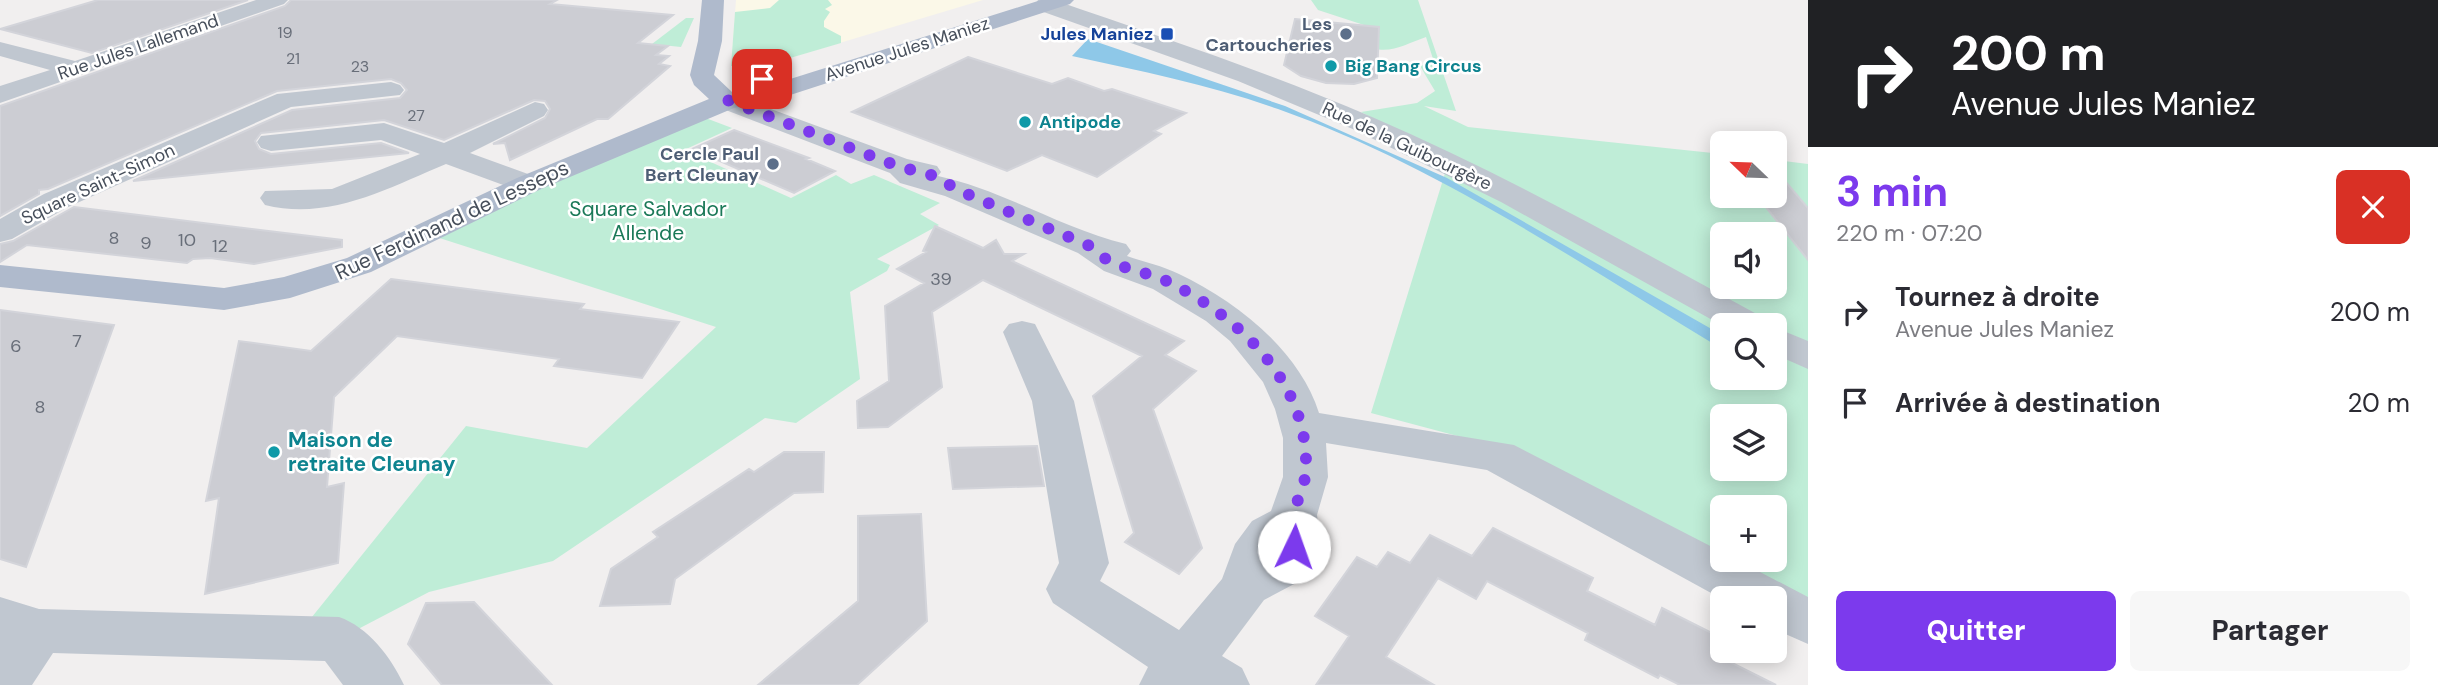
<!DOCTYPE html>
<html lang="fr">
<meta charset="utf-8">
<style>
:root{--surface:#fff;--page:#f7f7f7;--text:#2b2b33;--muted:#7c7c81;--accent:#7c3aed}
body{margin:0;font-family:"DM Sans",sans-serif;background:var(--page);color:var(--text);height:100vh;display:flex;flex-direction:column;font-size:26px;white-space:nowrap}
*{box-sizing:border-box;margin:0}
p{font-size:23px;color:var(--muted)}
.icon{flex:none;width:38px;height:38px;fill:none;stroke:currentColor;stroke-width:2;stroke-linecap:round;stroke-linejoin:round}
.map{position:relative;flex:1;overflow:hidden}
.side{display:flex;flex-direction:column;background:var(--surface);width:630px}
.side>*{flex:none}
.hud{background:#202124;color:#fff;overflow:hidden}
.needle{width:46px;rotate:293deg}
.controls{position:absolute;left:1710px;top:131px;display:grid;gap:14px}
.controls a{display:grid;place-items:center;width:77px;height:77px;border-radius:10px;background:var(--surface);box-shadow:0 4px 18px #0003;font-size:35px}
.pin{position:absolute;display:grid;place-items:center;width:60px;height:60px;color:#fff;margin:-30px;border-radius:14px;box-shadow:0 4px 10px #0006}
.me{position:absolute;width:77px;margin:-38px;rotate:3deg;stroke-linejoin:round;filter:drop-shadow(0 0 5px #0008)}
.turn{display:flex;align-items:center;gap:24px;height:147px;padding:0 28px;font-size:32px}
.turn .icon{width:91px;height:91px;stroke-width:2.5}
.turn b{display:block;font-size:49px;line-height:60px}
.round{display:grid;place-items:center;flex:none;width:74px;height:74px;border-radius:10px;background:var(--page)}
.head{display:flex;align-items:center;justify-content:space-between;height:119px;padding:0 28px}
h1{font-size:42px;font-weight:700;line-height:52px;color:var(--accent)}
.primary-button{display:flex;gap:14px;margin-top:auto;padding:14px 28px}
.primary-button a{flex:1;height:80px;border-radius:10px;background:var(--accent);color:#fff;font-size:28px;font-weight:700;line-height:80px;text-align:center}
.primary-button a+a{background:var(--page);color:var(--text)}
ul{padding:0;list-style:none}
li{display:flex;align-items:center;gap:21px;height:91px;padding:0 28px}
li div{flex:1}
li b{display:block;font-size:26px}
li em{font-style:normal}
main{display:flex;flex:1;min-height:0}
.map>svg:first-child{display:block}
.commercial{fill:#fbf8e8}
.green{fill:#bfedd7;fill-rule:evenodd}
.water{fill:#8ec8e8}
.building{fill:#cccdd3;stroke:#d3d4da;stroke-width:2}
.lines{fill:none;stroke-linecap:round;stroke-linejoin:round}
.minor{fill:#c0c7d0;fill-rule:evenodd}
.major{fill:#afbacc;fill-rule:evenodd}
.route{stroke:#7c3aed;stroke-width:12;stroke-dasharray:0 21.6}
.transit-dot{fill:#1a4fb4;stroke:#fff;stroke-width:2.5}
.service-dot{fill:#5c6f8a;stroke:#fff;stroke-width:2.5}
.culture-dot{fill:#0f9aa8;stroke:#fff;stroke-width:2.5}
.labels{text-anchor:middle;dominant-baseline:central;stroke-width:5;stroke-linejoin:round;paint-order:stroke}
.far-number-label{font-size:16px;fill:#686e79}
.far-service-label{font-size:18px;font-weight:bold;fill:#4e5e75;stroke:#fff;text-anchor:end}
.far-transit-label{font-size:18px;font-weight:bold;fill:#164399;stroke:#fff;text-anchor:end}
.far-street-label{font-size:18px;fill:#474f5b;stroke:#fff}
.far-culture-label{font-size:18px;font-weight:bold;fill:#0d838f;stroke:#fff;text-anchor:start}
.number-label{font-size:18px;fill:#686e79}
.park-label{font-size:21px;fill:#1b7958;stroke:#fff}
.street-label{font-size:21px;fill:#474f5b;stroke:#fff}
.culture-label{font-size:21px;font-weight:bold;fill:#0d838f;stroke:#fff;text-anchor:start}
</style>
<main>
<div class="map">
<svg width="1808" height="685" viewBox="0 0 1808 685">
<rect width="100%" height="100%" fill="#f1efef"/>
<path class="commercial" d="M 736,0 L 983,0 L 763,66 L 731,66 Z"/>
<path class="green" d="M 779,0 L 828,0 L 832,5 L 825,9 L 830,12 L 824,21 L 824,27 L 841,36 L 841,43 L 763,66 L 731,66 L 735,12 L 770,8 Z
M 1311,0 L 1418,0 L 1456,111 L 1424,106 L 1468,127 L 1722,154 L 1722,196 L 1774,196 L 1775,160 L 1808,164 L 1808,602 L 1727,560 L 1774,560 L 1774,508 L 1722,508 L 1722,557 L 1525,454 L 1371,413 L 1450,157 L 1361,112 L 1417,103 L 1435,91 L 1420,66 L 1434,62 L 1426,37 C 1405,44 1383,59 1363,42 L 1367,26 L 1318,10 ZM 1722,234 L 1774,234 L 1774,287 L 1722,287 ZM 1722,326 L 1774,326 L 1774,378 L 1722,378 ZM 1722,416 L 1774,416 L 1774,469 L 1722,469 Z
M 686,18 L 694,18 L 681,47 L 652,44 Z
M 695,114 L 732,128 L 684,150 L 791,198 L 836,175 L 851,184 L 874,175 L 940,203 L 920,214 L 939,225 L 877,259 L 890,265 L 887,271 L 850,292 L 860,379 L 796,423 L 765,418 L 553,561 L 429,592 L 339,639 L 295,638 L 466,426 L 587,448 L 716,327 L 427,234 Z"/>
<path class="water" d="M 1088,39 L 1285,106 L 1447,178 L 1722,335 L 1722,349 C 1579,263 1436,165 1278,109 C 1211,85 1141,71 1072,56 Z"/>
<path class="building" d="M 98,0 L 248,0 L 92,53 L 0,29 Z
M 291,0 L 557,0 L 550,4 L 673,15 L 638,43 L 668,46 L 656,55 L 669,56 L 659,64 L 670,66 L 608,119 L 597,119 L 510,160 L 505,143 L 493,144 L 545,118 L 550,109 L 545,101 L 534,100 L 444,140 L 384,120 L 261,133 L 255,141 L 259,149 L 271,154 L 381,143 L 409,153 L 133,181 L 292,110 L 400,98 L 407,90 L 401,83 L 391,79 L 277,91 L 48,189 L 39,190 L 39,194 L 0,216 L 0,106 L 285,6 Z
M 1295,19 L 1379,27 L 1377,78 L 1354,84 L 1326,83 L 1301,76 L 1284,65 Z
M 968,57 L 1052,84 L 1068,78 L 1104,91 L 1112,89 L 1186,113 L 1154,131 L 1161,134 L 1097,177 L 1042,155 L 1007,171 L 852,112 Z
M 734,130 L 809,158 L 806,159 L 835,171 L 794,193 L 692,149 Z
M 1774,168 L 1808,208 L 1808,260 L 1757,196 L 1774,196 Z
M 74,207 L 342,240 L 342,247 L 254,264 L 210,258 L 193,259 L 187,263 L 27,245 L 0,262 L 0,244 L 13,241 Z
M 935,226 L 983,248 L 996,240 L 1004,254 L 1024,254 L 1012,261 L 1184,341 L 1165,355 L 1196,371 L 1153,409 L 1202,548 L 1179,574 L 1125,542 L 1134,533 L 1093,396 L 1142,356 L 983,280 L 932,312 L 942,387 L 888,427 L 858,428 L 857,401 L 889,381 L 885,306 L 924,283 L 897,269 L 926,252 L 923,251 Z
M 391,279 L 584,304 L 580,309 L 679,322 L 642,378 L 554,366 L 559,359 L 397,336 L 334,397 L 327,487 L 344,483 L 338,563 L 205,594 L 219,498 L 206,501 L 239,341 L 311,351 Z
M 0,310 L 114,325 L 26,567 L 0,559 Z
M 1037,446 L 1044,486 L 953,489 L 948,448 Z
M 784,452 L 824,452 L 823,492 L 794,493 L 767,512 L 675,579 L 670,604 L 600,606 L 611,569 L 658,537 L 653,532 L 749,469 L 754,472 Z
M 921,514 L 927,621 L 857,685 L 758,685 L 858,601 L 858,516 Z
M 1493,528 L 1593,578 L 1587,591 L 1655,625 L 1662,608 L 1722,638 L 1720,657 L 1776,685 L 1680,685 L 1660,675 L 1658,678 L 1585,640 L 1588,633 L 1487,581 L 1476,599 L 1438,578 L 1386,657 L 1434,685 L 1316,685 L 1349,636 L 1315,616 L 1357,557 L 1377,567 L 1388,552 L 1410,563 L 1430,535 L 1472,556 Z
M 474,602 L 552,685 L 442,685 L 408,644 L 426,603 Z"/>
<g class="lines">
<path class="minor" d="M 256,0 L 288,0 L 284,4 L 0,103 L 0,86 L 50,70 L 0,56 L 0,42 L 75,61 Z
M 1038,0 L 1054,0 C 1161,37 1268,72 1372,117 C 1507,175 1635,248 1764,318 L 1769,326 L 1723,326 L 1501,202 L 1355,130 L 1238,81 L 1038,10 L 1035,5 Z
M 391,82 L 400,85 L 404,90 L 400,95 L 291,107 L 66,208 L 12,239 L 0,242 L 0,219 L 44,194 L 277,94 Z
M 727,93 L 907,159 L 937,166 L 941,172 L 938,176 C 1003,190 1061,228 1126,244 L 1131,251 L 1127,256 C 1144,262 1163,266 1179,274 C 1236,301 1299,350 1319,413 L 1514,445 L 1722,552 L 1722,560 L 1737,560 L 1808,597 L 1808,644 L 1774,629 L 1774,598 L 1722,599 L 1487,470 L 1326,443 L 1328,477 L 1317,515 L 1320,537 L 1315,555 L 1296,583 L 1264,600 L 1222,656 L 1242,668 L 1250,685 L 1139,685 L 1148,667 L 1053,603 L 1046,589 L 1059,563 L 1032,401 L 1003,332 L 1009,324 L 1022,321 L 1035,324 L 1074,401 L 1109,563 L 1100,581 L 1179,630 L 1222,579 L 1235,544 L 1252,521 L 1271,511 L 1283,477 L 1283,438 L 1275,409 L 1263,382 L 1230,341 L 1206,321 L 1153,289 L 1104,271 L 1078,253 L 945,196 L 900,183 L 890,173 L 718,107 L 714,101 L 718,95 Z
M 535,102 L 544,104 L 548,110 L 544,116 L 470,153 L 539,178 L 543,184 L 539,190 L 528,193 L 517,190 L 446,164 C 388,188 330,221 265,205 L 260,198 L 265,191 L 332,189 L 420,154 L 381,140 L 271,151 L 261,148 L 257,142 L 261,136 L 384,123 L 444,143 Z
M 1774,327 L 1808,341 L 1808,369 L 1774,354 Z
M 0,597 L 39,609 L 339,617 C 368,627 391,657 404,685 L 343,685 L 325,661 L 53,653 L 32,685 L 0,685 Z"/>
<path class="major" d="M 702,0 L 724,0 L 722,41 L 714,75 L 732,92 L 768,86 L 1041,0 L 1074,0 L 1070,4 L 781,98 L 734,108 L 539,190 L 371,272 L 290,298 L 224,310 L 0,287 L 0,265 L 224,288 L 284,277 L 347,258 L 517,178 L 709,99 L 694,85 L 690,75 L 698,41 Z"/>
</g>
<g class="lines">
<path class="route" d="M 762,79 L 741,87 L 727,100 L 900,167 L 939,177 L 955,189 L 1090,246 C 1110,269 1145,270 1171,283 C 1242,320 1308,383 1306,468 C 1306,487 1294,503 1293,520 C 1292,529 1296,537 1294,547"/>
</g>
<rect class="transit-dot" x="1160" y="27" width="14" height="14" rx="3.5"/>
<g class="service-dot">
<circle cx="1346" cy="34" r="7"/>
<circle cx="773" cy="164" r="7"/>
</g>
<g class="culture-dot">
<circle cx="1331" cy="66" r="7"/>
<circle cx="1025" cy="122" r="7"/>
<circle cx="274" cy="452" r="7"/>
</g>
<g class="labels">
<g class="far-number-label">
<text x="285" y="32">19</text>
<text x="293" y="58">21</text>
<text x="360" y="66">23</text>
<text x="416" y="115">27</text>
</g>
<g class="far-service-label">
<text x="1332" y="24">Les<tspan x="1332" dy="21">Cartoucheries</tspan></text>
<text x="759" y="154">Cercle Paul<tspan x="759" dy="21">Bert Cleunay</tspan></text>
</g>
<g class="far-transit-label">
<text x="1153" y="34">Jules Maniez</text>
</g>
<g class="far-street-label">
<text transform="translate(138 47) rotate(-19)">Rue Jules Lallemand</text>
<text transform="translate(907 49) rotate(-18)">Avenue Jules Maniez</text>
<text transform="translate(1407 146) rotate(25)">Rue de la Guibourgère</text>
<text transform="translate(98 184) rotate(-25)">Square Saint-Simon</text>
</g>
<g class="far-culture-label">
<text x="1345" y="66">Big Bang Circus</text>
<text x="1039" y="122">Antipode</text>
</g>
<g class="number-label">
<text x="114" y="238">8</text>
<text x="187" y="240">10</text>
<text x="146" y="243">9</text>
<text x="220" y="246">12</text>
<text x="941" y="279">39</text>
<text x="77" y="341">7</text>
<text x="16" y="346">6</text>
<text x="40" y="407">8</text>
</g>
<g class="park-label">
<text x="648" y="209">Square Salvador<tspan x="648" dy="24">Allende</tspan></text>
</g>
<g class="street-label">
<text transform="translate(452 220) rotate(-25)">Rue Ferdinand de Lesseps</text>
</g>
<g class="culture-label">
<text x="288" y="440">Maison de<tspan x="288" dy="24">retraite Cleunay</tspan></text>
</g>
</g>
</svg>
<div class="controls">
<a><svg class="needle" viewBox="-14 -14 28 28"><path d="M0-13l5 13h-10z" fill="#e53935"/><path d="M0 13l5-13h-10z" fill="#7c7c81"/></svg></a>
<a><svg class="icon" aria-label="sound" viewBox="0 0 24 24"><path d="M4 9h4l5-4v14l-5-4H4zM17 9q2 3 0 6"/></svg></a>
<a><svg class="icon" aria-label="search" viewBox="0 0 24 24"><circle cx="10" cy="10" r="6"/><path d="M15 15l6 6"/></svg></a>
<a><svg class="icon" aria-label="layers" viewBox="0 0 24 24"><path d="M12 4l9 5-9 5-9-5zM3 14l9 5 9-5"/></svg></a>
<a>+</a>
<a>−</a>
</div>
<div class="pin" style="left:762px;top:79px;background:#d93025"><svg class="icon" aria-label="arrive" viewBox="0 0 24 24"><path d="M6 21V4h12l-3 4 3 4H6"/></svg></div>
<svg class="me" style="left:1294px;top:547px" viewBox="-20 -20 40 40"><circle r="19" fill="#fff"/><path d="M0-13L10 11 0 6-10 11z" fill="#7c3aed"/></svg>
</div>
<section class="side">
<div class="hud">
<div class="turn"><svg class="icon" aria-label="right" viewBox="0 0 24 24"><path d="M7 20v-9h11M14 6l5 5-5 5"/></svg><div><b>200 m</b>Avenue Jules Maniez</div></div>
</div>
<div class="head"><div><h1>3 min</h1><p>220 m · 07:20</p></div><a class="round" style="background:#d93025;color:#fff"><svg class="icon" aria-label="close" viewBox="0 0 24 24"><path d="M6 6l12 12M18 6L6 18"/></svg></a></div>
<ul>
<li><svg class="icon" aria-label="right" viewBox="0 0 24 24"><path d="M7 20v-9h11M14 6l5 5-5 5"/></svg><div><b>Tournez à droite</b><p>Avenue Jules Maniez</p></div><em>200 m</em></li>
<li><svg class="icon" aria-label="arrive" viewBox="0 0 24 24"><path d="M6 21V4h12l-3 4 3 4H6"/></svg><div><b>Arrivée à destination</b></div><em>20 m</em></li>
</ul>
<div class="primary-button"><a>Quitter</a><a>Partager</a></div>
</section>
</main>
